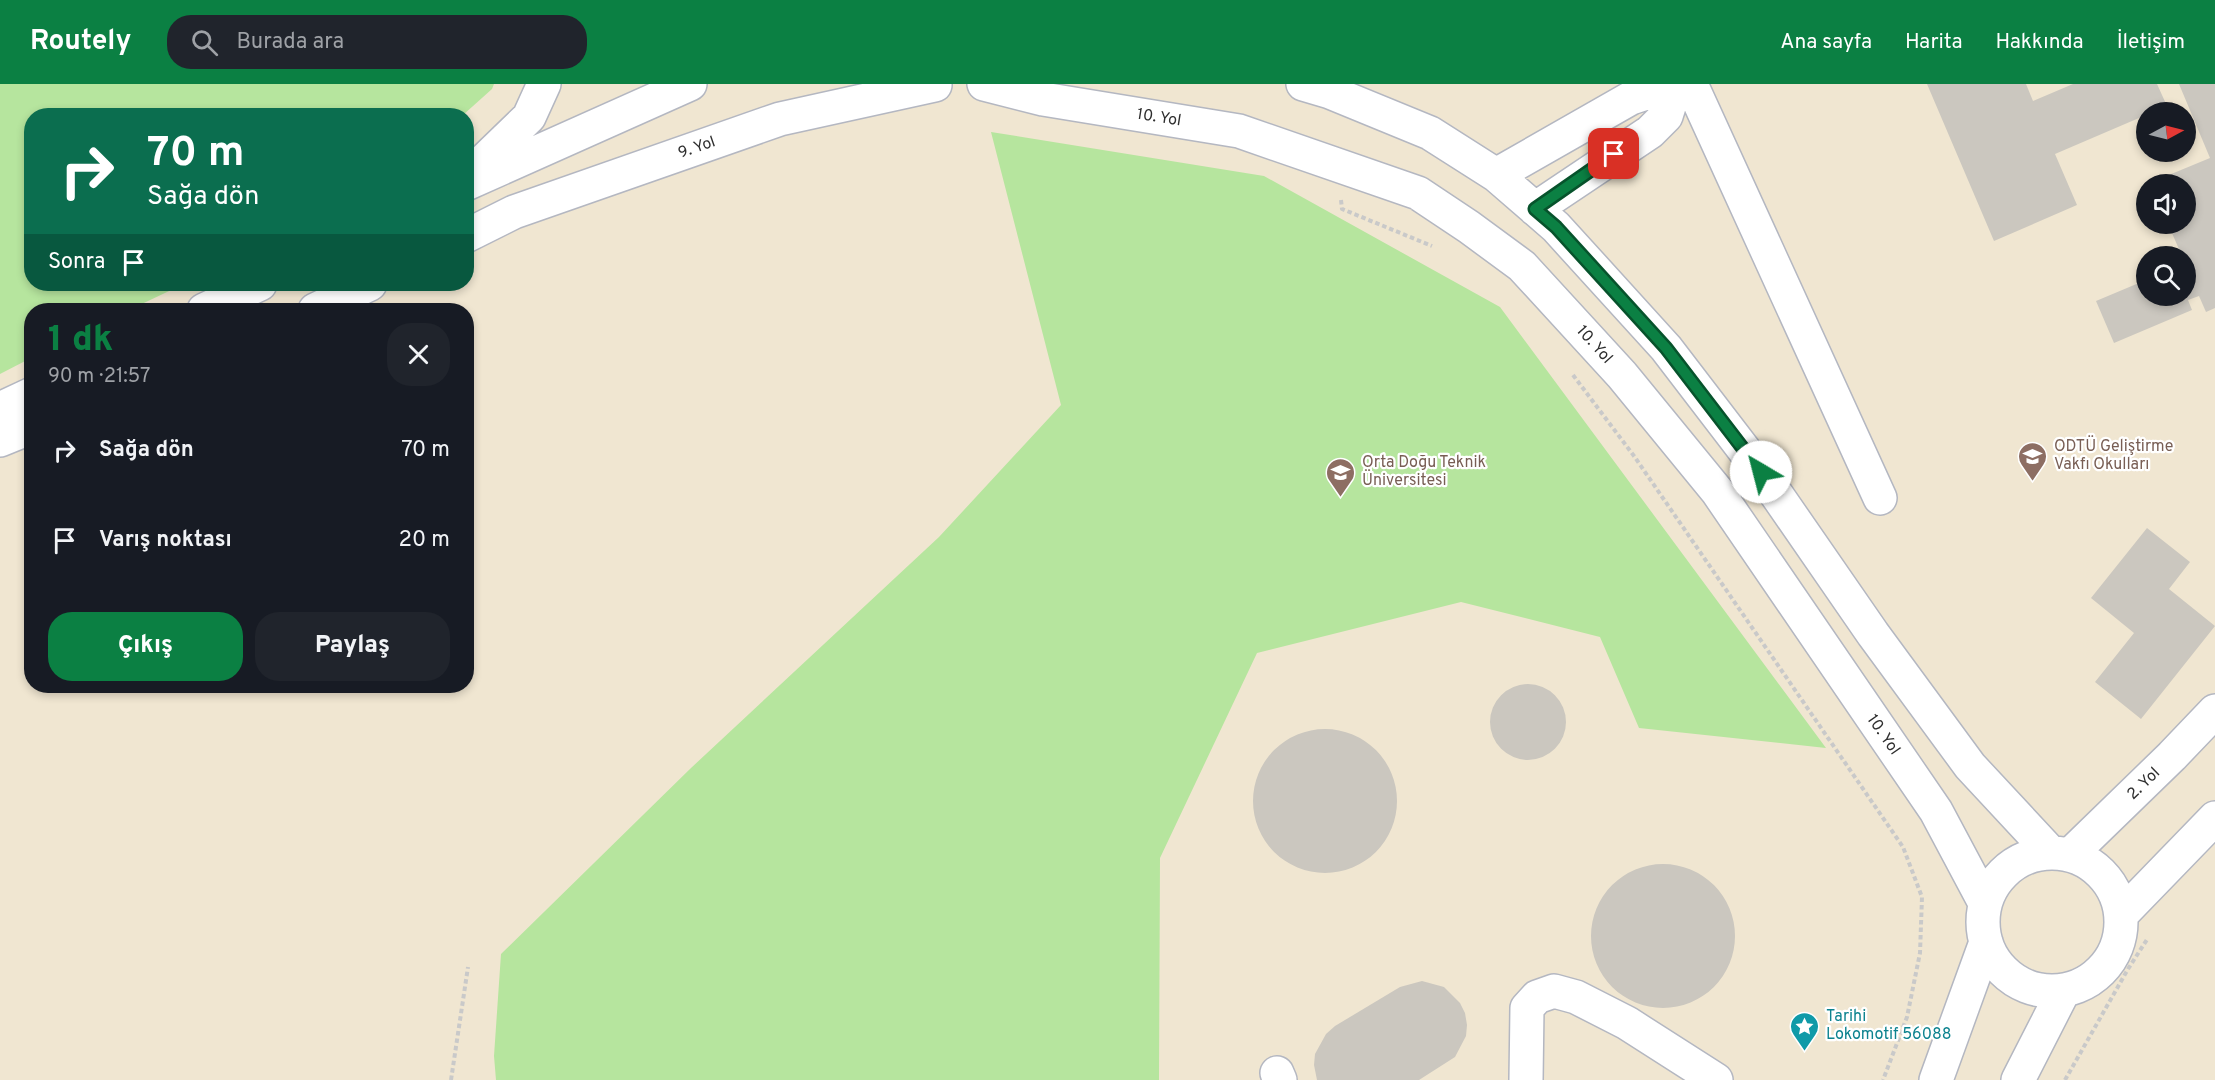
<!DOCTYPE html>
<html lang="tr">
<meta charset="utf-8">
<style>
:root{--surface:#171b24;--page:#20242c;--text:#f1f3f6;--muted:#9ea1a6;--accent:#0b8043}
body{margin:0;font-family:Overpass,sans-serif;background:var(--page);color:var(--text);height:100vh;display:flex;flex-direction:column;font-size:22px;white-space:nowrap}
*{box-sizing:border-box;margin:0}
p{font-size:20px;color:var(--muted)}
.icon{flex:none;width:33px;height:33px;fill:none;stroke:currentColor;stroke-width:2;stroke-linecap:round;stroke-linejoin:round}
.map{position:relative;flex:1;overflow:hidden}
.sheet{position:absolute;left:24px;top:219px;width:450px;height:390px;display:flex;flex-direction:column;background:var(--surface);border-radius:24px;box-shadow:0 3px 9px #0003}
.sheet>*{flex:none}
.banner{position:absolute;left:24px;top:24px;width:450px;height:183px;border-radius:24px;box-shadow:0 3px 9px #0003;background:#0b6e4f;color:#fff;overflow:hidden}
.needle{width:39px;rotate:83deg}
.tools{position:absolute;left:2136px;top:18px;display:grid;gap:12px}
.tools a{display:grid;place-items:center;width:60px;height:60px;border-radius:50%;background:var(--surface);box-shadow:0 3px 9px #0003;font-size:30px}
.pin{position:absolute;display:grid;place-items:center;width:51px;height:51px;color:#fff;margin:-26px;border-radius:12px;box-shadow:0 3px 9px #0006}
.me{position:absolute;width:66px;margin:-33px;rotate:323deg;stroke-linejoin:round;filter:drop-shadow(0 0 4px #0008)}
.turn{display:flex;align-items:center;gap:21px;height:126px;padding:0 24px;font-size:27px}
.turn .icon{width:78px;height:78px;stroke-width:2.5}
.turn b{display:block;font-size:42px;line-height:51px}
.then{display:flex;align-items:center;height:57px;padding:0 24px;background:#0003;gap:12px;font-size:22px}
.round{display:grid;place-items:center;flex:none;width:63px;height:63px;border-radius:24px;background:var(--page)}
.head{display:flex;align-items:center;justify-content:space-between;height:102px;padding:0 24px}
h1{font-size:36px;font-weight:800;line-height:45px;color:var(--accent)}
.action{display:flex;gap:12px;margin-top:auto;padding:12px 24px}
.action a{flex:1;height:69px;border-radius:24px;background:var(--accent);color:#fff;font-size:24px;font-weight:800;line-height:69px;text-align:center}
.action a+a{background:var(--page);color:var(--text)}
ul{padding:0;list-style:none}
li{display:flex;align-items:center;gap:18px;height:90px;padding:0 24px}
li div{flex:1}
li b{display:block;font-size:22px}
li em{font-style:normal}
header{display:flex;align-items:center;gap:36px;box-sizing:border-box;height:84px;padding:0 30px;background:var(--accent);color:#fff}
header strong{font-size:28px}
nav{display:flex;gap:33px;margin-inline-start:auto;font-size:21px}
.search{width:420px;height:54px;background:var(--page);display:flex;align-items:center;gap:15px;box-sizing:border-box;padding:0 21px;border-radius:24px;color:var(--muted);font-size:22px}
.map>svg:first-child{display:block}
.education{fill:#f0e6d1;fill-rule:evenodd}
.green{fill:#b6e59e}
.building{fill:#cbc7bf}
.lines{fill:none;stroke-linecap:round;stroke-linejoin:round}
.minor-casing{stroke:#b4b7c1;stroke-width:36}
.path{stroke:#c9c9c9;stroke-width:4;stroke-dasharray:4.5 3;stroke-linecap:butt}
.minor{stroke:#fff;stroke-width:33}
.route-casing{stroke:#07532c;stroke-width:15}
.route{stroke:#0b8043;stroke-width:10}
.labels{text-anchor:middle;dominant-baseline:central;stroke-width:4.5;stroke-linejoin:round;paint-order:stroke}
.street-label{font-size:16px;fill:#2e2e2e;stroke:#fff}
.education-label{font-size:16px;fill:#785e54;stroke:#fff;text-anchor:start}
.culture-label{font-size:16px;fill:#0d838f;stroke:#fff;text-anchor:start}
</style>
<header>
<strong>Routely</strong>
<div class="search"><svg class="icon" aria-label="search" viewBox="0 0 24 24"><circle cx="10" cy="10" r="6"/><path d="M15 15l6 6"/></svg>Burada ara</div>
<nav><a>Ana sayfa</a><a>Harita</a><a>Hakkında</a><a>İletişim</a></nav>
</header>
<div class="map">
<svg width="2215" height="996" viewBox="0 0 2215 996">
<rect width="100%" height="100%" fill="#efe9e1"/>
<path class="education" d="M 0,0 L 2215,0 L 2215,996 L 0,996 ZM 2146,28 L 2186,28 L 2186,68 L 2146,68 ZM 32,32 L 466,32 L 466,200 L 32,200 ZM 2146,100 L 2186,100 L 2186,140 L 2146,140 ZM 2146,172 L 2186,172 L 2186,212 L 2146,212 ZM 32,226 L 466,226 L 466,602 L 32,602 Z"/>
<path class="green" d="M 0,0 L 494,0 L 492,5 L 463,31 L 32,32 L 32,200 L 184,200 L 129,226 L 32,226 L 31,274 L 0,290 Z
M 991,48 L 1264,92 L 1500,223 L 1826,664 L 1639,644 L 1600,553 L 1461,518 L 1257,569 L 1160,774 L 1159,996 L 496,996 L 494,972 L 501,870 L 691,684 L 939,453 L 1061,321 Z"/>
<path class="building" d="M 1927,0 L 2026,0 L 2033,17 L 2073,0 L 2157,0 L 2167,22 L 2146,28 L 2146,31 L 2055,70 L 2077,121 L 1994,157 Z
M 2179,0 L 2215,0 L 2215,224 L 2206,228 L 2199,212 L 2188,216 L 2192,226 L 2114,259 L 2096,217 L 2146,196 L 2146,212 L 2186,212 L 2186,191 L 2189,189 L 2186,180 L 2186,172 L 2182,172 L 2168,140 L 2186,140 L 2186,100 L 2147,100 L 2210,74 Z
M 2147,444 L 2190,478 L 2169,505 L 2215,542 L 2141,635 L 2095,598 L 2134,549 L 2091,514 Z
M1490 638a38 38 0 1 1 76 0a38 38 0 1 1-76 0Z
M1253 717a72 72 0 1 1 144 0a72 72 0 1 1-144 0Z
M1591 852a72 72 0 1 1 144 0a72 72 0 1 1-144 0Z
M 1422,897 L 1444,903 L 1460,919 L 1465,929 L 1467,941 L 1466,952 L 1455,973 L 1419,996 L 1317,996 L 1314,981 L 1315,970 L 1326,950 L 1335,942 L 1400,903 Z"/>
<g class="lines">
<defs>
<path id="minor" d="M 984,0 L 1043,15 L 1239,47 L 1418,109 L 1469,143 L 1522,182 L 1622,291 L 1717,407 L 1936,727 L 1985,819
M 1303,0 L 1330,8 L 1430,49 L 1496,91 L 1556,143 L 1666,264 L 1761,388 L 1873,550 L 1970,682 L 2050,768
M 1691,0 L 1880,414
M 470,90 L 529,33 L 544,0
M 1496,91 L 1631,14 L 1652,7 L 1672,13
M 466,100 L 690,0
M 1535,125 L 1650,48 L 1666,32 L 1672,13 L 1692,2
M 466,152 L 514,128 L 780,35 L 935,1
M 204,226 L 260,200
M 315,226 L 370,200
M 0,325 L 32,310
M 0,356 L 32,343
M1983 838a69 69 0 1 1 138 0a69 69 0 1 1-138 0Z
M 2070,771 L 2172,672 L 2215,627
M 2121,831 L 2215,734
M 1277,989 L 1280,996
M 1526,996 L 1527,924 L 1537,913 L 1554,907 L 1576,913 L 1627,939 L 1716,996
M 1936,996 L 1986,858
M 2018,996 L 2064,906"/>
</defs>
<use href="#minor" class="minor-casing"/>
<path class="path" d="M 1341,116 L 1342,125 L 1432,162
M 1573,291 L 1634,372 L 1903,763 L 1922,813 L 1920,869 L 1907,933 L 1883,996
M 451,996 L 468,883
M 2065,996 L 2128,885 L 2148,854"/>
<use href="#minor" class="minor"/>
</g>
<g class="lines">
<defs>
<path id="route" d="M 1614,70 L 1535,125 L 1556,143 L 1666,264 L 1761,388"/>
</defs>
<use href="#route" class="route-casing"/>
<use href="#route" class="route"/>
</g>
<defs>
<symbol id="school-pin" viewBox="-11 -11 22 30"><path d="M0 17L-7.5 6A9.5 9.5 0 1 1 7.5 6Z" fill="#8d6e63" stroke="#fff"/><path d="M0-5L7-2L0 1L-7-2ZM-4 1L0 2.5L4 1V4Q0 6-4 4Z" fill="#fff"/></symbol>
<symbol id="university-pin" viewBox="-11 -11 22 30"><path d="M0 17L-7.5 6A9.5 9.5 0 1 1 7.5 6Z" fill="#8d6e63" stroke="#fff"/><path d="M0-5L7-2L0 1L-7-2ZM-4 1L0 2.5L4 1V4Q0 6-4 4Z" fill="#fff"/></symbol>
<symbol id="sight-pin" viewBox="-11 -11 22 30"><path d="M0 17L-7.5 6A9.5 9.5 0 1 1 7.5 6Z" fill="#0f9aa8" stroke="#fff"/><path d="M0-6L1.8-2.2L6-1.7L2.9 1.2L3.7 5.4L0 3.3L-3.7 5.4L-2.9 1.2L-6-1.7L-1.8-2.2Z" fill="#fff"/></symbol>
</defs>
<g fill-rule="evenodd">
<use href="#school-pin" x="2016" y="356" width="33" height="45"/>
<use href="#university-pin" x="1324" y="372" width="33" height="45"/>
<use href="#sight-pin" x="1788" y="926" width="33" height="45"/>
</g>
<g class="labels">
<g class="street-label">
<text transform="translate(1159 34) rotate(9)">10. Yol</text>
<text transform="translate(697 64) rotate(-19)">9. Yol</text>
<text transform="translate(1594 261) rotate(48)">10. Yol</text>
<text transform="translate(1883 651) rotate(55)">10. Yol</text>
<text transform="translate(2144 700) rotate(-44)">2. Yol</text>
</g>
<g class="education-label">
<text x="2054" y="363">ODTÜ Geliştirme<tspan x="2054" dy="18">Vakfı Okulları</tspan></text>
<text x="1362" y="379">Orta Doğu Teknik<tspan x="1362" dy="18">Üniversitesi</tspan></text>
</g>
<g class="culture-label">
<text x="1826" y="933">Tarihi<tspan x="1826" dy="18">Lokomotif 56088</tspan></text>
</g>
</g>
</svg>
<div class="tools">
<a><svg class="needle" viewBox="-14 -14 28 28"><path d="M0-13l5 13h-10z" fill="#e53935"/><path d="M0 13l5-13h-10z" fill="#9ea1a6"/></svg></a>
<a><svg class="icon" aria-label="sound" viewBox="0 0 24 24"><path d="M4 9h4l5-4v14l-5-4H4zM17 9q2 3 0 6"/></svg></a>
<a><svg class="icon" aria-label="search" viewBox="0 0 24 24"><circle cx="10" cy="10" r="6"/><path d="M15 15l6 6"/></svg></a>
</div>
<div class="pin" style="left:1614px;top:70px;background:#d93025"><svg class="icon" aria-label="arrive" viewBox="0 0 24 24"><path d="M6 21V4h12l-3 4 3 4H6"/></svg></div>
<svg class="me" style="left:1761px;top:388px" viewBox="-20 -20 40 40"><circle r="19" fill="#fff"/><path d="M0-13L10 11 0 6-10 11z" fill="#0b8043"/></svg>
<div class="banner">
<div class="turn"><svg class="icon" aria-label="right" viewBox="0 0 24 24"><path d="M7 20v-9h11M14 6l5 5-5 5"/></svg><div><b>70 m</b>Sağa dön</div></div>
<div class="then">Sonra<svg class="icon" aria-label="arrive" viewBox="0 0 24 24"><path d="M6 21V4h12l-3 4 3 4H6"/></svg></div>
</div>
<section class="sheet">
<div class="head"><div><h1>1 dk</h1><p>90 m · 21:57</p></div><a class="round"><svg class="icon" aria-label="close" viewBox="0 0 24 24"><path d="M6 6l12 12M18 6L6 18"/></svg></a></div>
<ul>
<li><svg class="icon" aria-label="right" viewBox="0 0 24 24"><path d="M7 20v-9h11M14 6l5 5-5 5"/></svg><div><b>Sağa dön</b></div><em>70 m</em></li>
<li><svg class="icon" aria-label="arrive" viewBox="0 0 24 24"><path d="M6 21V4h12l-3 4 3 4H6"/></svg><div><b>Varış noktası</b></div><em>20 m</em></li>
</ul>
<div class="action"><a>Çıkış</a><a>Paylaş</a></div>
</section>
</div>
